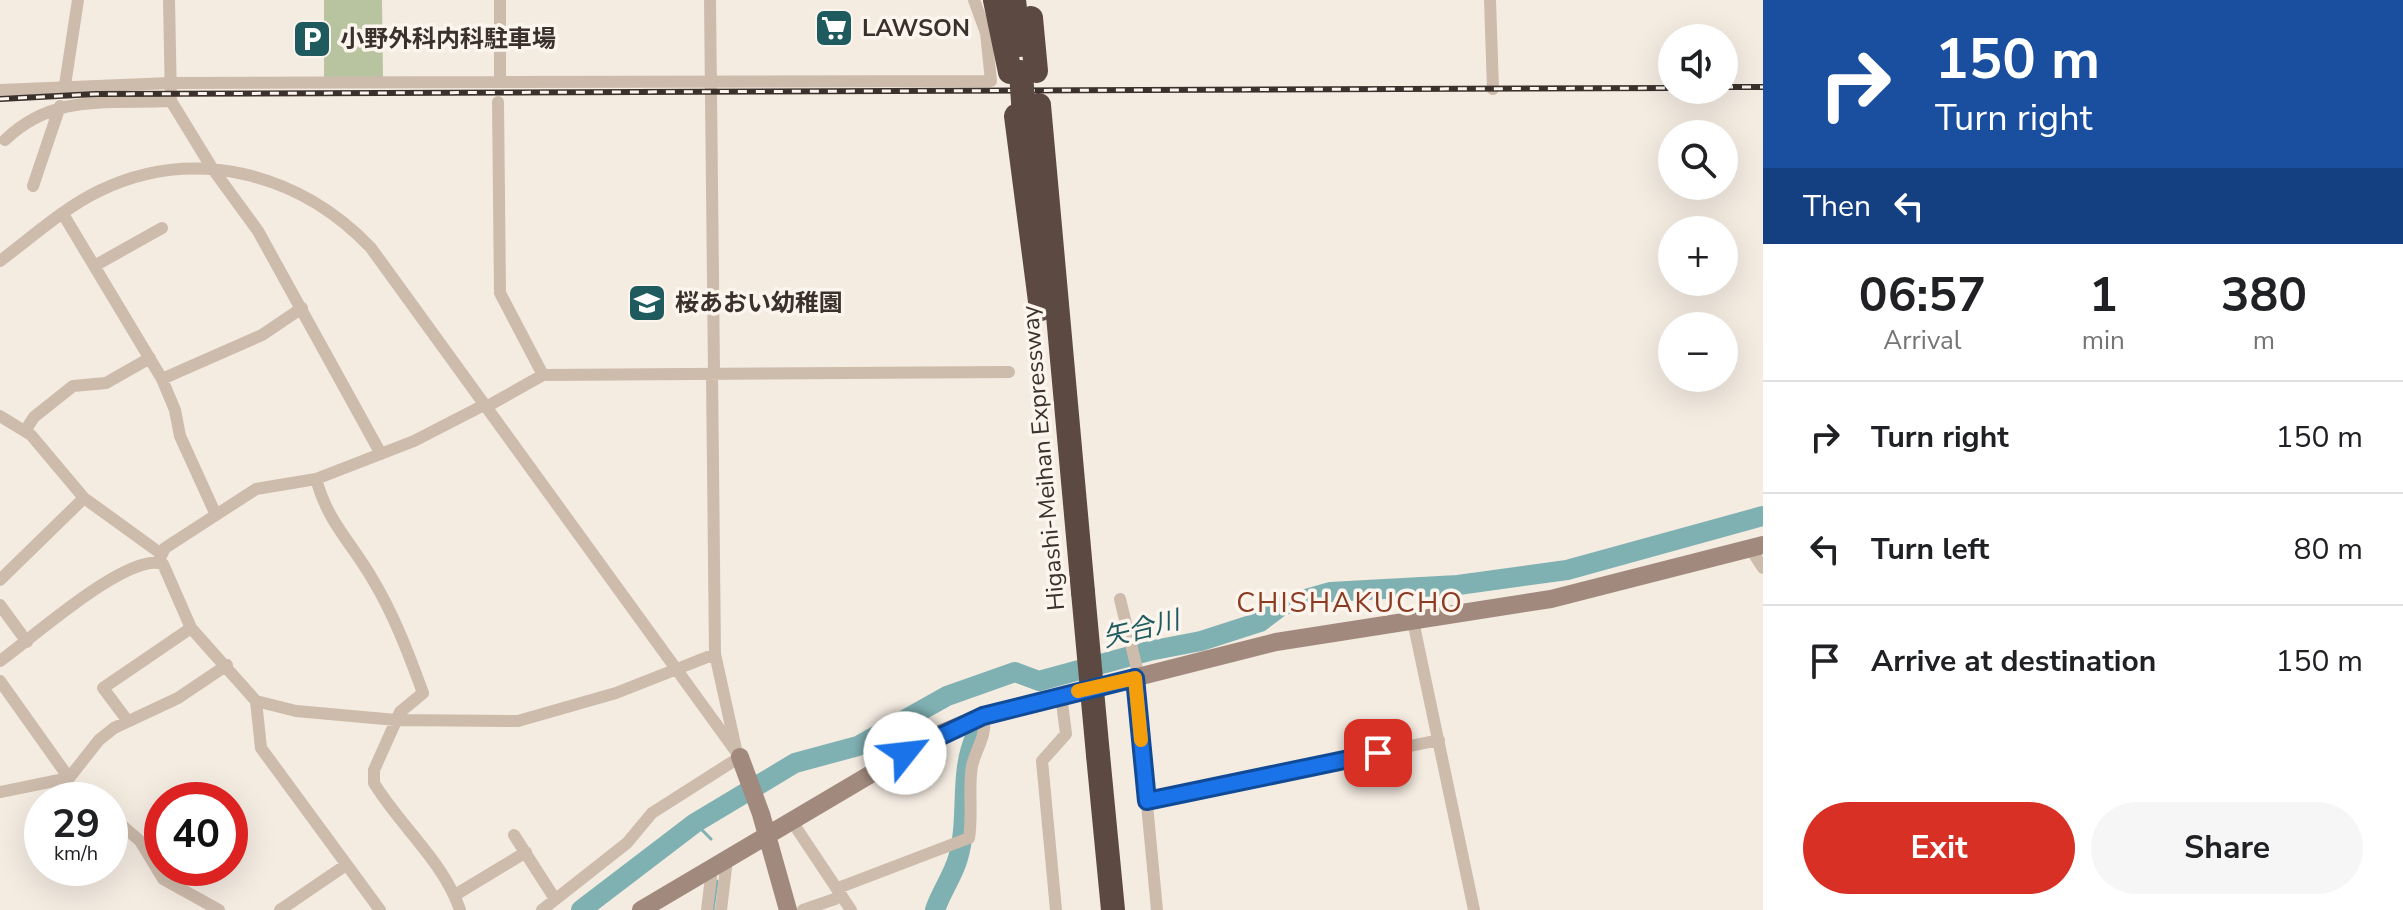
<!DOCTYPE html>
<meta charset="utf-8">
<style>
:root{--surface:#fff;--page:#f6f6f6;--text:#202124;--muted:#757577;--line:#e0e0e0;--accent:#d93025}
body{margin:0;font-family:"Nunito Sans","Noto Sans JP",sans-serif;background:var(--page);color:var(--text);height:100vh;display:flex;flex-direction:column;font-size:30px;white-space:nowrap}
*{box-sizing:border-box;margin:0}
p{font-size:26px;color:var(--muted)}
.icon{flex:none;width:44px;height:44px;fill:none;stroke:currentColor;stroke-width:2;stroke-linecap:round;stroke-linejoin:round}
.map{position:relative;flex:1;overflow:hidden}
.panel{display:flex;flex-direction:column;background:var(--surface);width:640px}
.panel>*{flex:none}
.banner{background:#1a4fa0;color:#fff;overflow:hidden}
.buttons{position:absolute;left:1658px;top:24px;display:grid;gap:16px}
.buttons a{display:grid;place-items:center;width:80px;height:80px;border-radius:50%;background:var(--surface);box-shadow:0 8px 32px #0002;font-size:40px}
.speed{position:absolute;left:24px;top:782px;display:flex;gap:16px;font-size:40px;font-weight:700;text-align:center}
.speed>*{display:grid;place-content:center;width:104px;height:104px;border-radius:50%;background:var(--surface);box-shadow:0 8px 32px #0002;line-height:1}
.speed small{font-size:20px;font-weight:400}
.speed .limit{border:12px solid #d22;background:#fff;color:#111}
.pin{position:absolute;display:grid;place-items:center;width:68px;height:68px;color:#fff;margin:-34px;border-radius:16px;box-shadow:0 4px 12px #0006}
.me{position:absolute;width:88px;margin:-44px;rotate:61deg;stroke-linejoin:round;filter:drop-shadow(0 0 6px #0008)}
.turn{display:flex;align-items:center;gap:28px;height:168px;padding:0 40px;font-size:36px}
.turn .icon{width:104px;height:104px;stroke-width:2.5}
.turn b{display:block;font-size:56px;line-height:68px}
.then{display:flex;align-items:center;height:76px;padding:0 40px;background:#0003;gap:16px;font-size:30px}
.eta{display:flex;justify-content:space-evenly;align-items:center;height:136px;text-align:center}
.eta b{font-size:48px;font-weight:700;line-height:56px}
.button{display:flex;gap:16px;margin-top:auto;padding:16px 40px}
.button a{flex:1;height:92px;border-radius:48px;background:var(--accent);color:#fff;font-size:32px;font-weight:700;line-height:92px;text-align:center}
.button a+a{background:var(--page);color:var(--text)}
ul{padding:0;list-style:none}
li{display:flex;align-items:center;gap:24px;height:112px;padding:0 40px;border-top:2px solid var(--line)}
li div{flex:1}
li b{display:block;font-size:30px}
li em{font-style:normal}
main{display:flex;flex:1;min-height:0}
.map>svg:first-child{display:block}
.green{fill:#b8c4a0}
.lines{fill:none;stroke-linecap:round;stroke-linejoin:round}
.stream{stroke:#7fb0b2;stroke-width:3}
.river{stroke:#7fb0b2;stroke-width:20}
.street{stroke:#cdbbac;stroke-width:12}
.secondary{stroke:#a18a7d;stroke-width:18}
.highway{stroke:#5c4a42;stroke-width:24}
.rail-casing{stroke:#3b302b;stroke-width:6}
.rail{stroke:#fbf5ee;stroke-width:3;stroke-dasharray:9;stroke-linecap:butt}
.highway-bridge{stroke:#5c4a42;stroke-width:24}
.route-casing{stroke:#114b97;stroke-width:20}
.route{stroke:#1a73e8;stroke-width:14}
.slow{stroke:#f59e0b;stroke-width:14}
.labels{text-anchor:middle;dominant-baseline:central;stroke-width:7;stroke-linejoin:round;paint-order:stroke}
.poi-label{font-size:24px;font-weight:bold;fill:#3b302b;stroke:#fbf5ee;text-anchor:start}
.street-label{font-size:24px;fill:#3b302b;stroke:#fbf5ee}
.water-label{font-size:26px;font-style:italic;fill:#1f5a5e;stroke:#fbf5ee}
.quarter-label{font-size:28px;letter-spacing:2px;fill:#8c3b22;stroke:#fbf5ee}
</style>
<main>
<div class="map">
<svg width="1763" height="910" viewBox="0 0 1763 910">
<rect width="100%" height="100%" fill="#f4ebe1"/>
<path class="green" d="M 324,0 L 382,0 L 383,78 L 324,78 Z"/>
<g class="lines">
<path class="stream" d="M 695,823 L 711,839
M 713,910 L 717,881"/>
<path class="river" d="M 581,910 L 695,823 L 795,763 L 858,746 L 947,696 L 1015,672 L 1039,681 L 1149,651 L 1201,641 L 1260,622 L 1281,606 L 1330,592 L 1458,585 L 1567,570 L 1763,516
M 935,910 C 941,892 953,876 958,858 C 970,817 958,774 976,735"/>
<path class="street" d="M 169,0 L 171,101 L 212,168 L 258,231 L 381,454
M 710,0 L 714,373
M 1490,0 L 1493,89
M 500,82 L 991,81 L 986,33 L 974,0
M 65,85 L 78,0
M 0,90 L 170,83 L 500,82 L 500,0
M 498,102 L 500,293 L 543,375
M 5,140 C 54,93 107,104 171,101
M 33,186 L 60,106
M 63,214 L 162,379 L 175,410 L 180,436 L 216,515
M 0,261 C 32,237 64,208 99,191 C 194,145 300,173 371,248 L 740,757 L 652,813 L 627,843 L 542,910
M 96,265 L 162,228
M 712,373 L 715,654 L 736,749
M 162,379 L 262,335 L 302,308
M 486,407 L 543,375 L 1009,372
M 0,416 L 31,435 L 84,498 L 160,553
M 25,431 L 34,417 L 73,386 L 106,383 L 150,358
M 316,479 C 328,522 349,540 370,575 C 393,612 408,652 423,693 L 400,712 L 374,770 L 374,783 C 400,826 444,862 460,910
M 1750,548 L 1763,568
M 158,562 L 165,548 L 256,489 L 316,479 L 414,441 L 484,405
M 0,580 L 84,498
M 1120,599 L 1139,677
M 0,605 L 27,642
M 1413,621 L 1474,910
M 0,661 C 30,640 128,551 163,564 L 191,628 L 256,701 L 261,748 L 380,910
M 1135,678 L 1157,910
M 0,681 L 69,778
M 256,701 L 296,711 L 396,720 L 518,721 L 616,693 L 715,654
M 127,720 L 103,688 L 191,628
M 77,789 L 85,800
M 0,792 L 69,778 L 99,740 L 114,728 L 178,698 L 227,665
M 1147,801 L 1439,740
M 110,815 L 140,841 L 163,879 L 219,910
M 791,820 L 851,910
M 514,835 L 555,899
M 838,888 L 969,838 C 973,813 968,789 972,766 C 976,748 988,735 983,716
M 455,895 L 526,852
M 280,910 L 346,865
M 707,910 L 712,869
M 721,910 L 727,859
M 803,910 L 835,899 L 841,893
M 1056,910 L 1042,761 L 1066,734 L 1061,695"/>
<path class="secondary" d="M 740,757 L 761,814 L 788,910
M 641,910 L 937,735 L 983,716 L 1276,642 L 1551,599 L 1763,545"/>
<path class="highway" d="M 995,0 L 1010,72
M 1014,0 L 1019,45
M 1031,18 L 1036,71
M 1039,105 L 1083,592
M 1016,116 L 1041,309
M 1098,755 L 1113,910"/>
<defs>
<path id="rail" d="M 1724,87 L 1763,87
M 0,99 L 96,94 L 1672,88"/>
</defs>
<use href="#rail" class="rail-casing"/>
<use href="#rail" class="rail"/>
<path class="highway-bridge" d="M 1021,72 L 1024,117
M 1083,592 L 1098,755"/>
</g>
<g class="lines">
<defs>
<path id="route" d="M 905,753 L 983,716 L 1135,678 L 1147,801 L 1378,753"/>
</defs>
<use href="#route" class="route-casing"/>
<use href="#route" class="route"/>
<path class="slow" d="M 1078,691 L 1135,678 L 1141,740"/>
</g>
<defs>
<symbol id="supermarket-square" viewBox="-11 -11 22 22"><rect x="-9" y="-9" width="18" height="18" rx="4" fill="#1f5a5e" stroke="#fbf5ee"/><path d="M-6-5.5h2.5l.6 2H6L4.5 2H-2.5L-4.4-4H-6ZM-1.5 3.2a1.3 1.3 0 1 0 .1 0ZM3 3.2a1.3 1.3 0 1 0 .1 0Z" fill="#fff"/></symbol>
<symbol id="parking-square" viewBox="-11 -11 22 22"><rect x="-9" y="-9" width="18" height="18" rx="4" fill="#1f5a5e" stroke="#fbf5ee"/><path d="M-3.5-5.5H1a3.5 3.5 0 0 1 0 7H-1V5.5H-3.5ZM-1-3.4V-.6H.8a1.4 1.4 0 0 0 0-2.8Z" fill="#fff"/></symbol>
<symbol id="school-square" viewBox="-11 -11 22 22"><rect x="-9" y="-9" width="18" height="18" rx="4" fill="#1f5a5e" stroke="#fbf5ee"/><path d="M0-5L7-2L0 1L-7-2ZM-4 1L0 2.5L4 1V4Q0 6-4 4Z" fill="#fff"/></symbol>
</defs>
<g fill-rule="evenodd">
<use href="#supermarket-square" x="812" y="6" width="44" height="44"/>
<use href="#parking-square" x="290" y="17" width="44" height="44"/>
<use href="#school-square" x="625" y="281" width="44" height="44"/>
</g>
<g class="labels">
<g class="poi-label">
<text x="862" y="28">LAWSON</text>
<text x="340" y="39">小野外科内科駐車場</text>
<text x="675" y="303">桜あおい幼稚園</text>
</g>
<g class="street-label">
<text transform="translate(1043 458) rotate(-95)">Higashi-Meihan Expressway</text>
</g>
<g class="water-label">
<text transform="translate(1141 629) rotate(-14)">矢合川</text>
</g>
<g class="quarter-label">
<text x="1350" y="603">CHISHAKUCHO</text>
</g>
</g>
</svg>
<div class="buttons">
<a><svg class="icon" aria-label="sound" viewBox="0 0 24 24"><path d="M4 9h4l5-4v14l-5-4H4zM17 9q2 3 0 6"/></svg></a>
<a><svg class="icon" aria-label="search" viewBox="0 0 24 24"><circle cx="10" cy="10" r="6"/><path d="M15 15l6 6"/></svg></a>
<a>+</a>
<a>−</a>
</div>
<div class="speed"><div>29<small>km/h</small></div><div class="limit">40</div></div>
<div class="pin" style="left:1378px;top:753px;background:#d93025"><svg class="icon" aria-label="arrive" viewBox="0 0 24 24"><path d="M6 21V4h12l-3 4 3 4H6"/></svg></div>
<svg class="me" style="left:905px;top:753px" viewBox="-20 -20 40 40"><circle r="19" fill="#fff"/><path d="M0-13L10 11 0 6-10 11z" fill="#1a73e8"/></svg>
</div>
<section class="panel">
<div class="banner">
<div class="turn"><svg class="icon" aria-label="right" viewBox="0 0 24 24"><path d="M7 20v-9h11M14 6l5 5-5 5"/></svg><div><b>150 m</b>Turn right</div></div>
<div class="then">Then<svg class="icon" aria-label="left" viewBox="0 0 24 24"><path d="M17 20v-9H6M10 6l-5 5 5 5"/></svg></div>
</div>
<div class="eta">
<div><b>06:57</b><p>Arrival</p></div>
<div><b>1</b><p>min</p></div>
<div><b>380</b><p>m</p></div>
</div>
<ul>
<li><svg class="icon" aria-label="right" viewBox="0 0 24 24"><path d="M7 20v-9h11M14 6l5 5-5 5"/></svg><div><b>Turn right</b></div><em>150 m</em></li>
<li><svg class="icon" aria-label="left" viewBox="0 0 24 24"><path d="M17 20v-9H6M10 6l-5 5 5 5"/></svg><div><b>Turn left</b></div><em>80 m</em></li>
<li><svg class="icon" aria-label="arrive" viewBox="0 0 24 24"><path d="M6 21V4h12l-3 4 3 4H6"/></svg><div><b>Arrive at destination</b></div><em>150 m</em></li>
</ul>
<div class="button"><a>Exit</a><a>Share</a></div>
</section>
</main>
